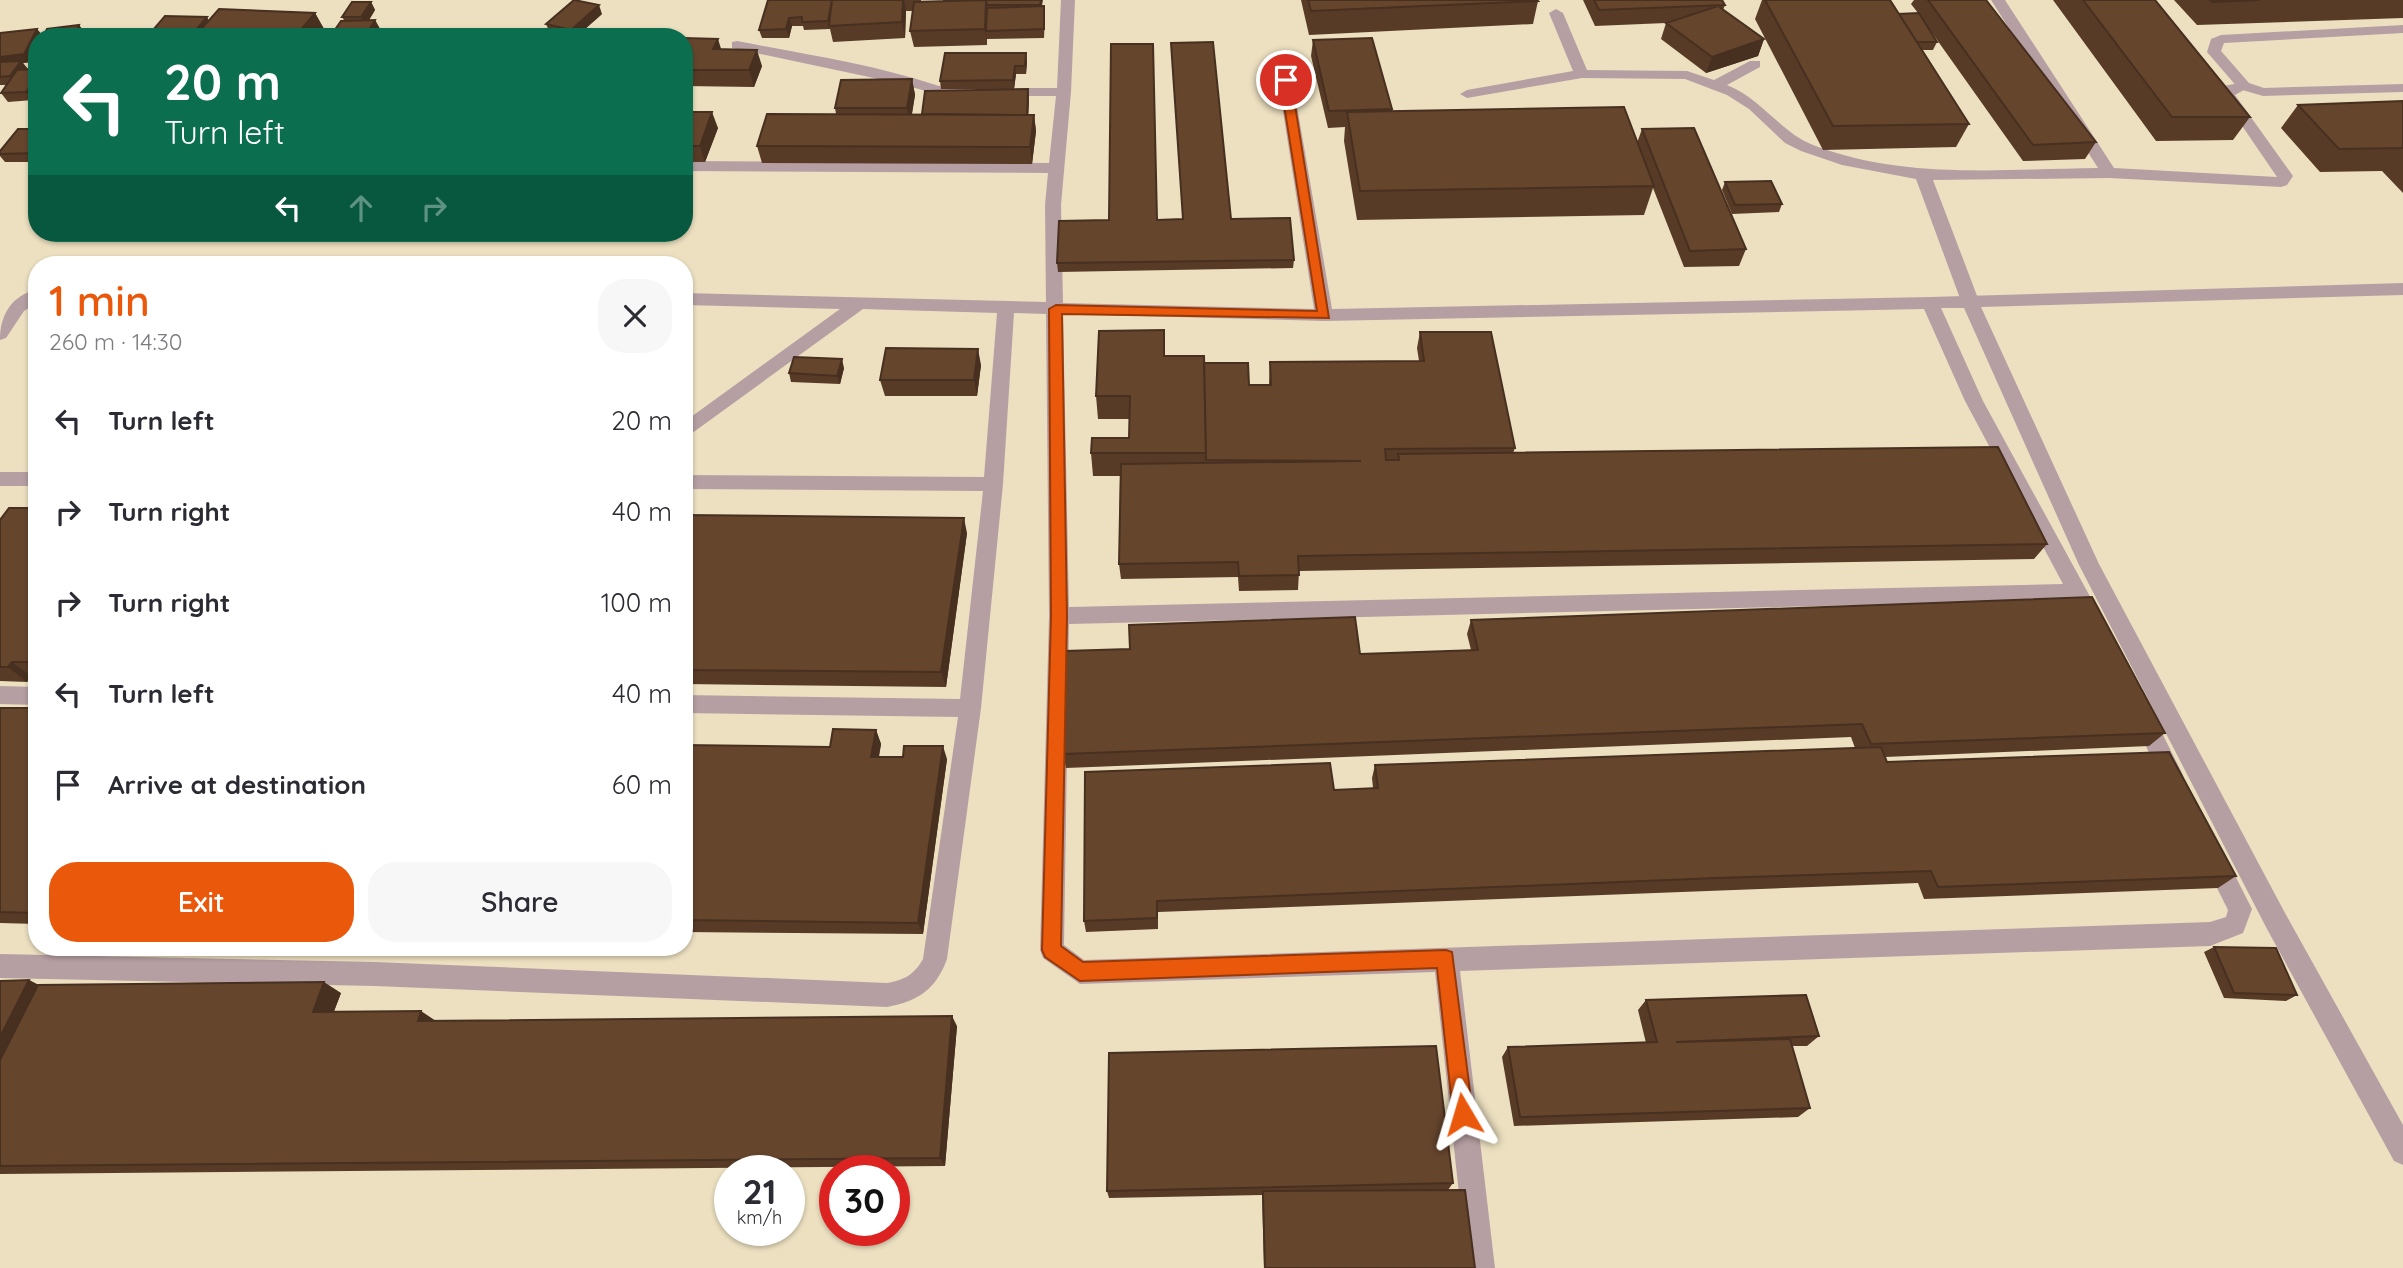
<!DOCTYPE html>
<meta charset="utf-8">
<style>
:root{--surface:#fff;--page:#f7f7f7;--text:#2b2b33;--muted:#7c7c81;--accent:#ea580c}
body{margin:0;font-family:Quicksand,sans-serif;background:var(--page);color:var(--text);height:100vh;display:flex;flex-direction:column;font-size:26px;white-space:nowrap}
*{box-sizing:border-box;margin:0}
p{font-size:23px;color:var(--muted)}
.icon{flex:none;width:38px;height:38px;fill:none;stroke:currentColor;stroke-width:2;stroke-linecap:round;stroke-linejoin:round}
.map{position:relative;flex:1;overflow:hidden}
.details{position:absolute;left:28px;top:256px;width:665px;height:700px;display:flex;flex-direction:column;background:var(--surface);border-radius:28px;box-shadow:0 2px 5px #0004}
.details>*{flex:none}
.guide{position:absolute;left:28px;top:28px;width:665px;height:214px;border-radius:28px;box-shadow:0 2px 5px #0004;background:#0b6e4f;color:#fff;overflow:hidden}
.speed{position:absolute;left:714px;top:1155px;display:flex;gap:14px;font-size:35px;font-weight:700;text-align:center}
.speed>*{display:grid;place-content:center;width:91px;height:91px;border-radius:50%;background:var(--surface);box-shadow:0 2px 5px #0004;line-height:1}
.speed small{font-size:18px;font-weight:400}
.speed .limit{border:10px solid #d22;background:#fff;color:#111}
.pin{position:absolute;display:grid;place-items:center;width:60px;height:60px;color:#fff;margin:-30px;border:4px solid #fff;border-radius:50%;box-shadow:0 2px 7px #0007}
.me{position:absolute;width:77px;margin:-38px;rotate:353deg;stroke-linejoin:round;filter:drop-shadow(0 0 5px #0008)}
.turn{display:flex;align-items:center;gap:24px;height:147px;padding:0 21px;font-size:32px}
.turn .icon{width:91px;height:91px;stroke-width:2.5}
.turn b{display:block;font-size:49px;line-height:60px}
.lanes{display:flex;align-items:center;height:66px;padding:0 21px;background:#0003;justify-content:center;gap:35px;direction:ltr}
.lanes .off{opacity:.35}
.round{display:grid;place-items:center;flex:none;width:74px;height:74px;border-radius:28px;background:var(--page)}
.overview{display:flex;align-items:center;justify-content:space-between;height:119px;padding:0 21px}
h1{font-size:42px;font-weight:600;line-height:52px;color:var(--accent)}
.action{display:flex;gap:14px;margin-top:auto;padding:14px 21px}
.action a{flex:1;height:80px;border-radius:28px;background:var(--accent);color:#fff;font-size:28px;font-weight:600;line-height:80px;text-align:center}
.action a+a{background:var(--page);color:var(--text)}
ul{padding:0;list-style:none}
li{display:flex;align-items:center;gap:21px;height:91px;padding:0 21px}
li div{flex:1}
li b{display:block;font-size:26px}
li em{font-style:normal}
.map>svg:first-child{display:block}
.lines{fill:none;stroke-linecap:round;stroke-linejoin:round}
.lane{fill:#b69fa3;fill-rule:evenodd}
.street{fill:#b69fa3;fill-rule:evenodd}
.wall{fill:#583b27}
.shaded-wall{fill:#473020}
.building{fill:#66452d;stroke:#473020;stroke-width:2}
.route{fill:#ea580c;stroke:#983908;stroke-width:2}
</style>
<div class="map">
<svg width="2403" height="1268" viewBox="0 0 2403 1268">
<rect width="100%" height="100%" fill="#ece0c0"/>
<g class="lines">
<path class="lane" d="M 1991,0 L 2005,0 L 2114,168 L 2277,177 L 2221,95 L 2224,86 L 2244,82 L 2251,86 L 2235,95 L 2293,176 L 2287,185 L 2281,187 L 2109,178 L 1933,180 L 1979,301 L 1970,307 L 1961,301 L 1916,179 L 1842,165 L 1801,151 L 1785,143 L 1749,109 L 1727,95 L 1685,79 L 1582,78 L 1467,98 L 1460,94 L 1467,90 L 1573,71 L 1549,13 L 1556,9 L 1563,13 L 1587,70 L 1687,71 L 1714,80 L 1750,61 L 1760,61 L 1760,67 L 1727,85 C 1761,98 1780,132 1813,145 C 1903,180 2003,169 2098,168 Z"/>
<path class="street" d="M 1061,0 L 1075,0 L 1071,92 L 1061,205 L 1063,303 L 1314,309 L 1274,54 L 1281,50 L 1288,54 L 1332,309 L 1930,297 L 2403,283 L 2403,295 L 1981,307 L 2099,564 L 2285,913 L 2403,1125 L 2403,1165 L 2394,1161 L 2267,929 L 2079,565 L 1964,308 L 1941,308 L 1983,401 L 2104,622 L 2101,628 L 2094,630 L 2087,628 L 2072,600 L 1069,624 L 1064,945 L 1084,960 L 2210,922 L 2226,917 L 2228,910 L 2201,856 L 2205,848 L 2213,845 L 2221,848 L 2252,909 L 2243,933 L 2210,946 L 1460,971 L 1495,1268 L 1467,1268 L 1435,972 L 1080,984 L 1043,958 L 1040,950 L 1049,616 L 1046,314 L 1014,313 L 1003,484 L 981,708 L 947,959 C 936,989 919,1001 887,1007 L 375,986 L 0,978 L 0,954 L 375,962 L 887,983 C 904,980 914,975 923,959 L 958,717 L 684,713 L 684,695 L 960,699 L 983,491 L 684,489 L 684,475 L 984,477 L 997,313 L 863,309 L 684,439 L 684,422 L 840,309 L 684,305 L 684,293 L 1046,302 L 1045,205 L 1048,173 L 684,171 L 684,161 L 1049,163 L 1056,96 L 999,96 L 992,92 L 999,88 L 1057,88 ZM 1924,309 L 1965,401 L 2063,584 L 1069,607 L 1063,314 L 1324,321 Z
M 2403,25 L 2403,33 L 2224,43 L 2221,51 L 2249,83 L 2264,88 L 2403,84 L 2403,92 L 2263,96 L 2239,89 L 2207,52 L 2211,39 L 2221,35 Z
M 737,41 C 803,54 872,64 936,85 C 947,89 963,84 971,92 L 964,96 L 942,96 L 902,84 L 732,48 L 732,42 Z
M 37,289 L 37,303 L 24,311 L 6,338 L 0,340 C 0,315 11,296 37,289 Z
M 0,472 L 37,472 L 37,486 L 0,486 Z
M 0,686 L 37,687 L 37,705 L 0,704 Z
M 2142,707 L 2150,709 L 2181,771 L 2184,778 L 2181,785 L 2173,788 L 2165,785 L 2131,716 L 2134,709 Z"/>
</g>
<path class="wall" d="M 768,0 L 921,0 L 921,2 L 1043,0 L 1042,6 L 1045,15 L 1044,38 L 987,39 L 987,45 L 914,47 L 910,31 L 913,11 L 906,11 L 905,38 L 833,42 L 830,29 L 804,30 L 803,26 L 792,26 L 789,38 L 762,38 L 759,30 Z
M 1301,0 L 1537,0 L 1538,1 L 1533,24 L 1309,35 Z
M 1583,0 L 1722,0 L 1725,5 L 1723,10 L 1764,39 L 1758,56 L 1706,73 L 1661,39 L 1666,23 L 1595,26 Z
M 1762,0 L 1890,0 L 1899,14 L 1918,13 L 1911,4 L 1914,0 L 1986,0 L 2096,142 L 2085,159 L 2023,161 L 1930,30 L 1937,42 L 1933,50 L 1922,50 L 1969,124 L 1956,147 L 1823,150 L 1755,19 Z
M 2053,0 L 2155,0 L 2250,117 L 2233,140 L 2156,141 Z
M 2174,0 L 2403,0 L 2403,18 L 2197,25 Z
M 371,2 L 375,10 L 369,20 L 375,20 L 380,29 L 375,37 L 330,37 L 344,20 L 342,17 Z
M 315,13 L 324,29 L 318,37 L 147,37 L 209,21 Z
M 602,14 L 576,37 L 568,37 L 550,33 L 546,24 Z
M 79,25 L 85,33 L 84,37 L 37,37 L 37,56 L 35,54 L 31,62 L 23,63 L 28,70 L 37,69 L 37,95 L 33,100 L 8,102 L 1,93 L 6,85 L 0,85 L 0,33 L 37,29 L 43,36 L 47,29 Z
M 684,38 L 721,49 L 762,66 L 754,87 L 684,86 Z
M 1313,40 L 1392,109 L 1392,111 L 1637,143 L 1642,129 L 1746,249 L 1739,266 L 1684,267 L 1653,188 L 1644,215 L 1357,220 L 1344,141 L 1345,127 L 1328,128 L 1311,56 Z
M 1026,53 L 1027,61 L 1026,74 L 1016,74 L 1014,89 L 941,89 L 940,81 Z
M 912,79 L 915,95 L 912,114 L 922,114 L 1028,89 L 1029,98 L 1028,115 L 1034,115 L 1036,131 L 1032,164 L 762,163 L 757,146 L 836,114 L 835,108 Z
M 2403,101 L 2403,193 L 2382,171 L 2320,172 L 2281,128 L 2298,105 Z
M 684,112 L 718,128 L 705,162 L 684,162 Z
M 37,129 L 37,162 L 5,162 L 0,156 L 0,151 Z
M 1725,182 L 1782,204 L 1779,212 L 1732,214 L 1722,190 Z
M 1231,219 L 1294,260 L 1293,268 L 1058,272 L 1057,263 L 1157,220 Z
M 1420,332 L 1515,448 L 1513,453 L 2047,544 L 2034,559 L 1299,571 L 1298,590 L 1239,591 L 1238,577 L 1121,579 L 1119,564 L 1120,476 L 1093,476 L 1091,453 L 1129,438 L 1130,419 L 1098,419 L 1096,396 L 1165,356 L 1204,363 L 1249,385 L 1269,385 L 1270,362 L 1419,361 L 1417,348 Z
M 981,365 L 977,396 L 885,396 L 880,380 Z
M 844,368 L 840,384 L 791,382 L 789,373 Z
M 37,508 L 37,676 L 31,676 L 27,682 L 0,681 L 0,520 Z
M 684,515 L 967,533 L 946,687 L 684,684 Z
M 1471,620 L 2165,733 L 2149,746 L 1885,757 L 1887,762 L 2236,876 L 2218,888 L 1924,899 L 1918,883 L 1158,912 L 1158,929 L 1086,932 L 1084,921 L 1334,790 L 1373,788 L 1372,778 L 1375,765 L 1855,748 L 1851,737 L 1066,768 L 1063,754 L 1360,654 L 1471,650 L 1467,634 Z
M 0,708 L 37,708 L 37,924 L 0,923 Z
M 876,730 L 881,744 L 879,757 L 947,759 L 923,934 L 684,932 L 684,745 L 830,747 Z
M 2214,947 L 2297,995 L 2286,1001 L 2224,998 L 2204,952 Z
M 29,980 L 38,985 L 341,993 L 334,1011 L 435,1021 L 957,1026 L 945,1166 L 0,1174 L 0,981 Z
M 1646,1000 L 1819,1036 L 1807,1046 L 1792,1046 L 1810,1108 L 1798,1117 L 1514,1126 L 1502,1057 L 1508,1047 L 1646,1043 L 1638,1010 Z
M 1453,1183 L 1448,1190 L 1475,1268 L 1264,1268 L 1262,1195 L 1109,1198 L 1107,1191 Z"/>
<path class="shaded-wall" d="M 903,0 L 904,0 L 906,11 L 905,38 L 902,22 Z
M 986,0 L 989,16 L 986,31 L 987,45 L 985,29 Z
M 371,2 L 375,10 L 366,25 L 361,17 Z
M 599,5 L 602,14 L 576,37 L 574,37 L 571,30 Z
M 315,13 L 324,29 L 318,37 L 295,37 Z
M 207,17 L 212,26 L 196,35 L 197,37 L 190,37 Z
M 789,18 L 792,26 L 789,38 L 786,29 Z
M 375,20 L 380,29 L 375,37 L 365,37 Z
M 79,25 L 85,33 L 84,37 L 74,37 Z
M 37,29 L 43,37 L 37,37 L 37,56 L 35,54 L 31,62 L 23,63 L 28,69 L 17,85 L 0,66 L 0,57 Z
M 718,39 L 723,55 L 713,49 Z
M 1764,39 L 1758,56 L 1706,73 L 1712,57 Z
M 757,50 L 762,66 L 754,87 L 749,70 Z
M 1026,53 L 1027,61 L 1026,74 L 1025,66 Z
M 1015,66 L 1016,74 L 1014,89 L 1013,80 Z
M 37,77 L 37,95 L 33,100 L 26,92 Z
M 912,79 L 915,95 L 910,124 L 907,108 Z
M 1028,89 L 1029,98 L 1028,126 L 1027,118 Z
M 712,112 L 718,128 L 705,162 L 700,146 Z
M 1034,115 L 1036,131 L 1032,164 L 1030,147 Z
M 978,349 L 981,365 L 977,396 L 974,380 Z
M 842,359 L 844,368 L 840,384 L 837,376 Z
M 964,518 L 967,533 L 946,687 L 941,672 Z
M 12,662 L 31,676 L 27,682 L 8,667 Z
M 876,730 L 881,744 L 876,770 L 871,757 Z
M 943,746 L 947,759 L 923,934 L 918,923 Z
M 29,980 L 60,996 L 0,1116 L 0,1037 Z
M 324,982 L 341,993 L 330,1022 L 313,1012 Z
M 421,1011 L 436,1021 L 418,1021 Z
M 952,1016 L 957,1026 L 945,1166 L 940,1158 Z"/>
<path class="building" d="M 574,0 L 599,5 L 571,30 L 546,24 Z
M 768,0 L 832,0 L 828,21 L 802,22 L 802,17 L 789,18 L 786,29 L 759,30 Z
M 832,0 L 903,0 L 902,22 L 829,26 Z
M 944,0 L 1041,0 L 1040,5 L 987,5 L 986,0 L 944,1 Z
M 986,0 L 985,29 L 910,31 L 914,2 Z
M 1308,0 L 1537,0 L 1538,1 L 1311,11 Z
M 1594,0 L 1722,0 L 1725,5 L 1599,10 Z
M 1765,0 L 1890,0 L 1969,124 L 1833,126 Z
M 1928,0 L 1986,0 L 2096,142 L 2033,145 Z
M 2083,0 L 2155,0 L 2250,117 L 2172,117 Z
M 2210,0 L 2260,0 L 2212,2 Z
M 352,2 L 371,2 L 361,17 L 342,17 Z
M 1044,6 L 1044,29 L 986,31 L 987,8 Z
M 1718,6 L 1764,39 L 1712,57 L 1666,23 Z
M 219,9 L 315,13 L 295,37 L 196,35 Z
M 1919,13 L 1937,42 L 1917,42 L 1899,14 Z
M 165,16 L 207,17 L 190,37 L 147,37 Z
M 375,20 L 365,37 L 330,37 L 341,21 Z
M 79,25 L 74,37 L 43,37 L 47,29 Z
M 37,29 L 24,54 L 0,57 L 0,33 Z
M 684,38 L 718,39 L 713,49 L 757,50 L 749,70 L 684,70 Z
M 1372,38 L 1392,109 L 1329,111 L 1313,40 Z
M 1213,42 L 1231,219 L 1290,218 L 1294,260 L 1057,263 L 1059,221 L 1109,220 L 1111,44 L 1153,44 L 1157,220 L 1183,219 L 1171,43 Z
M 945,53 L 1026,53 L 1025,66 L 1015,66 L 1013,80 L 940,81 Z
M 21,61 L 10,76 L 0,77 L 0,62 Z
M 37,69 L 37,77 L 26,92 L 1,93 L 17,70 Z
M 912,79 L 907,108 L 835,108 L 841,80 Z
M 1028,89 L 1027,115 L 922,114 L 925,91 Z
M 2403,101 L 2403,148 L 2339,149 L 2298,105 Z
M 1624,107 L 1654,186 L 1360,191 L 1347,112 Z
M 684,112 L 712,112 L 700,146 L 684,146 Z
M 767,114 L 1034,115 L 1030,147 L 757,146 Z
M 1694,128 L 1746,249 L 1690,251 L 1642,129 Z
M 18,129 L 37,129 L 37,153 L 0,154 L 0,151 Z
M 1771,181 L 1782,204 L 1735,205 L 1725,182 Z
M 1164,330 L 1164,356 L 1204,356 L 1206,453 L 1091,453 L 1092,438 L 1129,438 L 1130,396 L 1096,396 L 1099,331 Z
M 1420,332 L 1491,332 L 1515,448 L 1385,449 L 1386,460 L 1399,460 L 1398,454 L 1998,447 L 2047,544 L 1298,556 L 1299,575 L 1239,576 L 1238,562 L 1119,564 L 1121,464 L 1361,461 L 1206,460 L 1204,363 L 1248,363 L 1249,385 L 1271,385 L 1270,362 L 1424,361 Z
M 886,348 L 978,349 L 974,380 L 880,380 Z
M 794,357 L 842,359 L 837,376 L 789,373 Z
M 9,508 L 37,508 L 37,662 L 12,662 L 8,667 L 0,667 L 0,520 Z
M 684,515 L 964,518 L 941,672 L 684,670 Z
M 2092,597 L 2165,733 L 1871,744 L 1862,724 L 1063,754 L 1065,651 L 1130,649 L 1129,625 L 1355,617 L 1360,654 L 1478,650 L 1471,620 Z
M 0,708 L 37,708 L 37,913 L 0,912 Z
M 833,729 L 876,730 L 871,757 L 903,757 L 904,746 L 943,746 L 918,923 L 684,920 L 684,745 L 830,747 Z
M 1881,747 L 1887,762 L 2169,752 L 2236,876 L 1938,887 L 1931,871 L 1716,878 L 1157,901 L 1157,918 L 1084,921 L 1085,772 L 1330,763 L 1334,790 L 1378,788 L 1375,765 Z
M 2214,947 L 2276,948 L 2297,995 L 2234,993 Z
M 29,980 L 0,1037 L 0,981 Z
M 324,982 L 313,1012 L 421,1011 L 418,1021 L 952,1016 L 940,1158 L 0,1166 L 0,1060 L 38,985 Z
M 1806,995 L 1819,1036 L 1676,1042 L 1790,1039 L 1810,1108 L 1520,1117 L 1508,1047 L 1657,1042 L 1646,1000 Z
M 1436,1046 L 1453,1183 L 1107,1191 L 1109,1053 Z
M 1465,1190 L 1475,1268 L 1265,1268 L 1263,1191 Z"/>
<path class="route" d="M 1286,77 L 1291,80 L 1329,318 L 1062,314 L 1067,616 L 1061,946 L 1083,962 L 1446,950 L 1452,952 L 1473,1114 L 1470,1121 L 1463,1124 L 1456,1121 L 1453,1114 L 1437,968 L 1080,981 L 1045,957 L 1042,950 L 1051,616 L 1049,309 L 1056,305 L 1317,311 L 1280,80 Z"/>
</svg>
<div class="speed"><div>21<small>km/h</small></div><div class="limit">30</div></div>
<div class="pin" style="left:1286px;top:80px;background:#d93025"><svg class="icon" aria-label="arrive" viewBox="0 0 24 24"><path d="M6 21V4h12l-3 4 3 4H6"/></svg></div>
<svg class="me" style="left:1463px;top:1114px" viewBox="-20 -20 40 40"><path d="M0-17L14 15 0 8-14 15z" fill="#ea580c" stroke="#fff" stroke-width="4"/></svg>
<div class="guide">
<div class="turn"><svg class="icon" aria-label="left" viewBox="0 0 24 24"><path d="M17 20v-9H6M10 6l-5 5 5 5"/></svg><div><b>20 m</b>Turn left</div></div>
<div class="lanes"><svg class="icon" aria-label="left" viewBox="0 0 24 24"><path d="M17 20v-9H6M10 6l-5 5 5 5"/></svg><svg class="icon off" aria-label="ahead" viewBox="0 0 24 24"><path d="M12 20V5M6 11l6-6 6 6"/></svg><svg class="icon off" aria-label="right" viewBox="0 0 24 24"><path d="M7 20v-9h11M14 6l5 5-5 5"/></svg></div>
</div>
<section class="details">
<div class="overview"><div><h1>1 min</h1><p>260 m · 14:30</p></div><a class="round"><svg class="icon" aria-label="close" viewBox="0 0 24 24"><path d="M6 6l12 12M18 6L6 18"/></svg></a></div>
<ul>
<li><svg class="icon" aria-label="left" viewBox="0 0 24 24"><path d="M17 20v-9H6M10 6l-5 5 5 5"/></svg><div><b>Turn left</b></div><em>20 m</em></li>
<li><svg class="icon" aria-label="right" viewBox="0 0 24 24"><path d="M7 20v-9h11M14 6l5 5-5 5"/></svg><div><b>Turn right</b></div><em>40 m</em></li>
<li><svg class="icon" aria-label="right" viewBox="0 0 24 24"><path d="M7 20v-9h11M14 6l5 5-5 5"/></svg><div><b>Turn right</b></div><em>100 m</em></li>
<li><svg class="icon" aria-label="left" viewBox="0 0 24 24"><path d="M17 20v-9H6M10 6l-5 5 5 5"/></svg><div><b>Turn left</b></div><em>40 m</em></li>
<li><svg class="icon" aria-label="arrive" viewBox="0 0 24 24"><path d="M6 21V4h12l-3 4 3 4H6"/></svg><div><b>Arrive at destination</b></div><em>60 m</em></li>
</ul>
<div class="action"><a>Exit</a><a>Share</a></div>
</section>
</div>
